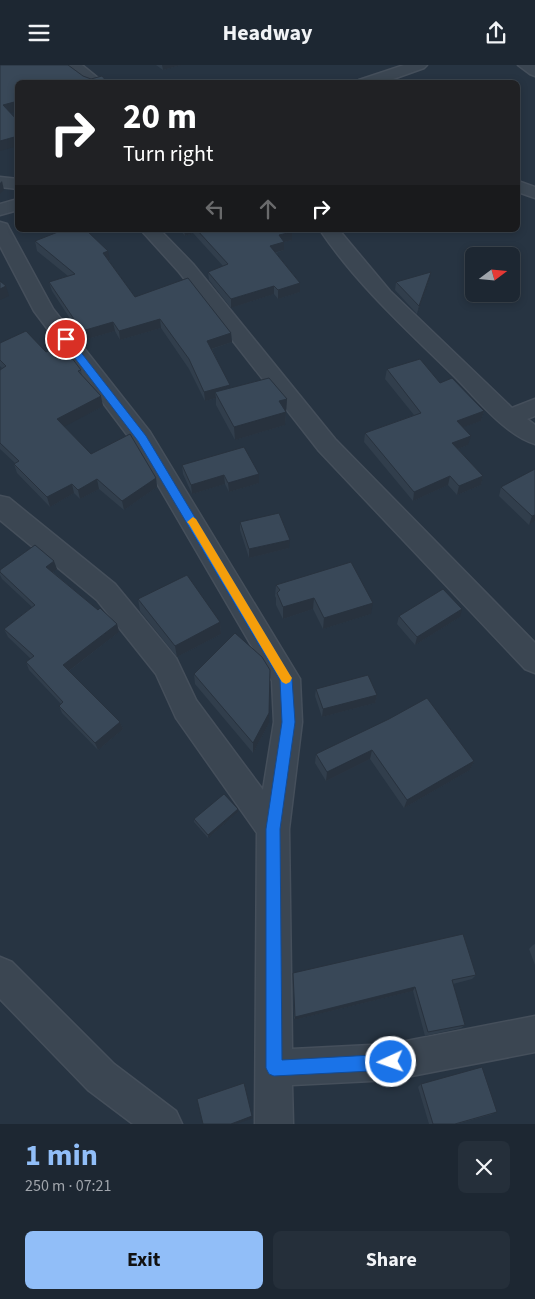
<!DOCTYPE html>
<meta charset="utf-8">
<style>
:root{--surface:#1d2732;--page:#252f3a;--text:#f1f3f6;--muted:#a0a5ac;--line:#3b444d;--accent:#91bef8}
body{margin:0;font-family:"Source Sans 3",sans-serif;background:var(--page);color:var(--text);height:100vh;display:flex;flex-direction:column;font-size:19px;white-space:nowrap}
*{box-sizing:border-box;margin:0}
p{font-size:16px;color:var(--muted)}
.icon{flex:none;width:28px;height:28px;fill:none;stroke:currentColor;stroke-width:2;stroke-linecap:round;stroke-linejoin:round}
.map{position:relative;height:1059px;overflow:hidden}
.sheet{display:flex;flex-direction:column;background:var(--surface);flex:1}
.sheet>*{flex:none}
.guide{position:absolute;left:15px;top:15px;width:505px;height:152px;border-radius:8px;box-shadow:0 2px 8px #0003,0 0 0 1px var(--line);background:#202124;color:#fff;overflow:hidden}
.needle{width:32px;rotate:74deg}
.fabs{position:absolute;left:465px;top:182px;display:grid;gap:10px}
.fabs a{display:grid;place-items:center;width:55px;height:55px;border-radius:8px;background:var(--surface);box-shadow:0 2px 8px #0003,0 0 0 1px var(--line);font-size:25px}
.pin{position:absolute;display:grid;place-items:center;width:42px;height:42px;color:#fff;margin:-21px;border:2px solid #fff;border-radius:50%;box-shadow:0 1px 5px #0007}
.me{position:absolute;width:55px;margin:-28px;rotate:267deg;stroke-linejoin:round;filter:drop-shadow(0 0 4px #0008)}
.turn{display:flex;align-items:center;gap:18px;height:105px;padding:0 25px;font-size:22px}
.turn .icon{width:65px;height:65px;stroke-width:2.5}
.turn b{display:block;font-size:35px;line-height:42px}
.lanes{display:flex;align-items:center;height:48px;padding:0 25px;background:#0003;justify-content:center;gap:25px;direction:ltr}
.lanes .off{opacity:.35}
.round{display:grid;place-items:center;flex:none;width:52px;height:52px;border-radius:8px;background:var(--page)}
.headline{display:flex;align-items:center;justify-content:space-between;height:85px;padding:0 25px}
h1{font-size:30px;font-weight:700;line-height:38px;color:var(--accent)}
.cta{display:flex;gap:10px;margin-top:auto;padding:10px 25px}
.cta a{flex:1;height:58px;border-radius:8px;background:var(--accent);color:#111;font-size:20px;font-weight:700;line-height:58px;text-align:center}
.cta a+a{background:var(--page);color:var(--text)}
header{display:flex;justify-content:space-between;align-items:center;height:65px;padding:0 25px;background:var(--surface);font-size:22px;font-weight:700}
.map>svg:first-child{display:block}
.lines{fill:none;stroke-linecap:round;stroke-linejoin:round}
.minor-casing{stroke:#454f5b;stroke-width:3}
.minor{fill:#3b4652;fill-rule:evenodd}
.wall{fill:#313e4c}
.shaded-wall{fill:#28323e}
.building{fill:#394858;stroke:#28323e}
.route{fill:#1a73e8;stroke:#114b97}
.slow{fill:#f59e0b}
</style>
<header><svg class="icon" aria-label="menu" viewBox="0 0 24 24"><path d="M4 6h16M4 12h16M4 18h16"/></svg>Headway<svg class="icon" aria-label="share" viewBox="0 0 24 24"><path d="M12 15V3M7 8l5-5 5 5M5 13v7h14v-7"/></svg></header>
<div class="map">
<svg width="535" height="1059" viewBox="0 0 535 1059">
<rect width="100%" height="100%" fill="#273442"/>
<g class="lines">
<defs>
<path id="minor" d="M 64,0 L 82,0 L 104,18 L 86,18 Z
M 404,0 L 427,0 L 424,3 L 382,18 L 358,18 L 359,15 Z
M 518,0 L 535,0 L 535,11 L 530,9 Z
M 0,112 L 18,114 L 18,124 L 0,122 Z
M 518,116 L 535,122 L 535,133 L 518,127 Z
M 18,134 L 18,145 L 0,150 L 0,139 Z
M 0,157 L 7,159 L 9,163 L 53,244 L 150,367 L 300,614 L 302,657 L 289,764 L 292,984 L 391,979 L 535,951 L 535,987 L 391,1015 L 292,1020 L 293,1059 L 255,1059 L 257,768 L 176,653 L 156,609 L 97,535 L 0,455 L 0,431 L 9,433 L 115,519 L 176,593 L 196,635 L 263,725 L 274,657 L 272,616 L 134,379 L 34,246 L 0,181 Z
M 141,165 L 160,165 L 193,199 L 335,374 L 535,578 L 535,608 L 525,604 L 319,386 L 179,207 Z
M 320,165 L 339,165 L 390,226 L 512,343 L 535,334 L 535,351 L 527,354 L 535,360 L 535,379 C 505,370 476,333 454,311 C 407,265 357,220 320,165 Z
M 0,892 L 12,897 L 114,999 L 176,1046 L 182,1059 L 133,1059 L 88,1025 L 0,934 Z"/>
</defs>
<use href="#minor" class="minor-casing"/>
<use href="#minor" class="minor"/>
</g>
<path class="wall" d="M 156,0 L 181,0 L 163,5 Z
M 180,165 L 291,165 L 292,175 L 284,177 L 284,185 L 276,188 L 300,218 L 300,227 L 278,234 L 274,229 L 231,243 L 209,215 L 208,207 L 223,201 L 193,168 L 185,171 Z
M 35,176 L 110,195 L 109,196 L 135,232 L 231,268 L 232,277 L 212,284 L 230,323 L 287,334 L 285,360 L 235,375 L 216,340 L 216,333 L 205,336 L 189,304 L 161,263 L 120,275 L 115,266 L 84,275 L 52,226 L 49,217 L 68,211 L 37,186 Z
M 429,216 L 417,249 L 395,225 L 396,217 Z
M 0,278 L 46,287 L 81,305 L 82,311 L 103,341 L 64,361 L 91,389 L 156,413 L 157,422 L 124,445 L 99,424 L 80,434 L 74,428 L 50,442 L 17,408 L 14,399 L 15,398 L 0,384 L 0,305 L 2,303 L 0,301 Z
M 387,304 L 440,318 L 484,346 L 481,356 L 463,362 L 468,380 L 458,384 L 483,411 L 481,420 L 457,430 L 448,420 L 413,436 L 364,377 L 365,368 L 414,350 L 385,314 Z
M 182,400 L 259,409 L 259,418 L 229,427 L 225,419 L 192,429 L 183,409 Z
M 535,404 L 535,456 L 529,460 L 499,431 L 501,422 Z
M 240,457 L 289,483 L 249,493 L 240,465 Z
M 57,504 L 53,507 L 98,545 L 117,559 L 119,567 L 69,606 L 120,657 L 123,664 L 98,685 L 62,648 L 59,641 L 61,639 L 29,605 L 26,597 L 31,594 L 8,572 L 4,564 L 32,542 L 2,514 L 0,510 L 0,505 Z
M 276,520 L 371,549 L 323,564 L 313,544 L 283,554 L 276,540 L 276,533 L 275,531 Z
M 138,534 L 220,557 L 221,569 L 177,592 L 140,546 Z
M 399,551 L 460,552 L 415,580 L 397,559 Z
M 194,609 L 269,658 L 253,688 L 195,619 Z
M 316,624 L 377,630 L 375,638 L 322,652 L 315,631 Z
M 389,654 L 474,696 L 470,705 L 404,743 L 370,694 L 326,716 L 315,698 L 316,689 Z
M 238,747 L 208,773 L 194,757 L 194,754 Z
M 535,879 L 535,900 L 529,884 L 533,880 Z
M 293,908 L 476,910 L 472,914 L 453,919 L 465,960 L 461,963 L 425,971 L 413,926 L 294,955 Z
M 421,1019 L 493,1049 L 457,1059 L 429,1059 L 418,1022 Z"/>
<path class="shaded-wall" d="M 162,0 L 181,0 L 163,5 Z
M 18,36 L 18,46 L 6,49 L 3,40 Z
M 18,71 L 18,81 L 0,86 L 0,76 Z
M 2,116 L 4,125 L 0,129 L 0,118 Z
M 521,134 L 519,143 L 518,144 L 518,135 Z
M 184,165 L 192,165 L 193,168 L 185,171 Z
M 292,167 L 292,175 L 284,177 L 284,185 L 270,189 L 270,181 L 279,170 Z
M 108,186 L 110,195 L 105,197 L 103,188 Z
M 431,207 L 429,216 L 417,249 L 419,241 Z
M 300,218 L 300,227 L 278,234 L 278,225 Z
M 6,221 L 9,231 L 0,235 L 0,224 Z
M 274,221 L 274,229 L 231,243 L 231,234 Z
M 160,254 L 161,263 L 120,275 L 119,266 Z
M 113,257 L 115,266 L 84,275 L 82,266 Z
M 231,268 L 232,277 L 208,285 L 207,276 Z
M 230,320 L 230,330 L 215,327 L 216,333 L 205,336 L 204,327 Z
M 101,331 L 103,341 L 60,364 L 57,354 Z
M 287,334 L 285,360 L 235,375 L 234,362 L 279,336 Z
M 484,346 L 481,356 L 455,365 L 457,356 Z
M 471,371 L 468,380 L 450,387 L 452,378 Z
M 259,409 L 259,418 L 229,427 L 228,418 Z
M 224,410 L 225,419 L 192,429 L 191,420 Z
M 450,411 L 448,420 L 413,436 L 414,427 Z
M 483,411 L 481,420 L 457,430 L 459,421 Z
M 156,413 L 157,422 L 124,445 L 122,436 Z
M 97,414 L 99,424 L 80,434 L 78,425 Z
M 72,419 L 74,428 L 50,442 L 47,432 Z
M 535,450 L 535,456 L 529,460 L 532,451 Z
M 290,475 L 289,483 L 249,493 L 249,484 Z
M 54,496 L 57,504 L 49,510 L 46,502 Z
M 314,533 L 313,544 L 283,554 L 283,542 Z
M 373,538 L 371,549 L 323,564 L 324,553 Z
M 462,544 L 460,552 L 415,580 L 417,572 Z
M 220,557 L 221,569 L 177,592 L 175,581 Z
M 117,559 L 119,567 L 66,608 L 63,600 Z
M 270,605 L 269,658 L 253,688 L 253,678 Z
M 377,630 L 375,638 L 322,652 L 323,644 Z
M 120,657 L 123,664 L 98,685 L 95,678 Z
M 372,685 L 370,694 L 326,716 L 327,707 Z
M 474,696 L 470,705 L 404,743 L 407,735 Z
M 238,744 L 238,747 L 208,773 L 208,770 Z
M 415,922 L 413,926 L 294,955 L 295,952 Z
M 252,1051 L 253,1053 L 236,1059 L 231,1059 Z"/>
<path class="building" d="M 0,0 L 68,0 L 83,11 L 91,14 L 102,11 L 108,18 L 18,18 L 18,36 L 3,40 L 18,56 L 18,71 L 0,76 Z
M 518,131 L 521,134 L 518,135 Z
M 63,165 L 86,165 L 108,186 L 103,188 L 135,232 L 188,213 L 231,268 L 207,276 L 230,320 L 204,327 L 189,294 L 160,254 L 119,266 L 113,257 L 82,266 L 49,217 L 75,209 L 35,176 Z
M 197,165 L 291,165 L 292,167 L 279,170 L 284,177 L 270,181 L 300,218 L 278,225 L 274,221 L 231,234 L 208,207 L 228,199 Z
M 431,207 L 419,241 L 396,217 Z
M 0,216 L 6,221 L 0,224 Z
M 26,266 L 46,287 L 62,280 L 81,305 L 78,306 L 101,331 L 57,354 L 91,389 L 130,369 L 156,413 L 122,436 L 97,414 L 78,425 L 72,419 L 47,432 L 14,399 L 19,396 L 0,378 L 0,305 L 6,301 L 0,295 L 0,278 Z
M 420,294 L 440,318 L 452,313 L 484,346 L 457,356 L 471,371 L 452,378 L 483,411 L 459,421 L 450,411 L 414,427 L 365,368 L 421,348 L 387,304 Z
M 269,313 L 287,334 L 279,336 L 286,347 L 234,362 L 215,327 Z
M 244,382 L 259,409 L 228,418 L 224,410 L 191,420 L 182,400 Z
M 535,404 L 535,450 L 532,451 L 501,422 Z
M 279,448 L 290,475 L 249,484 L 240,457 Z
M 35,480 L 54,496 L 46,502 L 98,545 L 100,543 L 117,559 L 63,600 L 120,657 L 95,678 L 59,641 L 63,637 L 26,597 L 34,591 L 4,564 L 35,540 L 0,507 L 0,505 Z
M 351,497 L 373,538 L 324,553 L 314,533 L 283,542 L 277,528 L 280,525 L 276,520 Z
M 187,510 L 220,557 L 175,581 L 138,534 Z
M 443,524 L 462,544 L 417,572 L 399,551 Z
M 235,568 L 262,592 L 270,605 L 269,648 L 253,678 L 194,609 Z
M 368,610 L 377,630 L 323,644 L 316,624 Z
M 427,633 L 474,696 L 407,735 L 372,685 L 327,707 L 316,689 L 389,654 Z
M 224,729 L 238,744 L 208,770 L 194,754 Z
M 463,869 L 476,910 L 452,915 L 465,960 L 428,967 L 415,922 L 295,952 L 293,908 Z
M 482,1002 L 497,1047 L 455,1059 L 433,1059 L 421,1019 Z
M 244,1018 L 252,1051 L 231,1059 L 203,1059 L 197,1034 Z"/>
<path class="route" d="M 66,271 L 69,272 L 146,371 L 292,614 L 295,657 L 280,764 L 282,995 L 391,989 L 396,991 L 398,997 L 396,1003 L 391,1005 L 274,1011 L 269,1009 L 266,1003 L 266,764 L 282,657 L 280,615 L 138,376 L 62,276 L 61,274 Z"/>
<path class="slow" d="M 193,452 L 196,454 L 290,610 L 292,613 L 290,617 L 286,619 L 282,617 L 189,459 L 187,457 Z"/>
</svg>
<div class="fabs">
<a><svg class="needle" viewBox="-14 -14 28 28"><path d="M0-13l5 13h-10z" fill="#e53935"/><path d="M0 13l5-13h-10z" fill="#a0a5ac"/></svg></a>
</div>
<div class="pin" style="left:66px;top:274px;background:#d93025"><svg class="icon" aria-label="arrive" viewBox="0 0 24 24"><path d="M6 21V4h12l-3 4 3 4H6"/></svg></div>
<svg class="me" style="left:391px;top:997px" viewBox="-20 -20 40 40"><circle r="17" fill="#1a73e8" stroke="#fff" stroke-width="3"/><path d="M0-11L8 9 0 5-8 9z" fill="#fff"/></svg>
<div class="guide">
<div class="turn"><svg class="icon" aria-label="right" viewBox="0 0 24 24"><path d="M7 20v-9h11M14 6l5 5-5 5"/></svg><div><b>20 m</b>Turn right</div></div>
<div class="lanes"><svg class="icon off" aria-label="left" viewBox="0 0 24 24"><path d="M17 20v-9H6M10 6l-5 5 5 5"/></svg><svg class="icon off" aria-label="ahead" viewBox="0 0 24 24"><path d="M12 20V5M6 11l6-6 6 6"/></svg><svg class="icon" aria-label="right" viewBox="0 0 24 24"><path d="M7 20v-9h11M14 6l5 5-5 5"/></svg></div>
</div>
</div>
<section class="sheet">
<div class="headline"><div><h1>1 min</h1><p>250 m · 07:21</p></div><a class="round"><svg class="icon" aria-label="close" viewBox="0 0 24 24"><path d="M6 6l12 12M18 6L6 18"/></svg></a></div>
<div class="cta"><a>Exit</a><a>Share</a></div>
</section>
